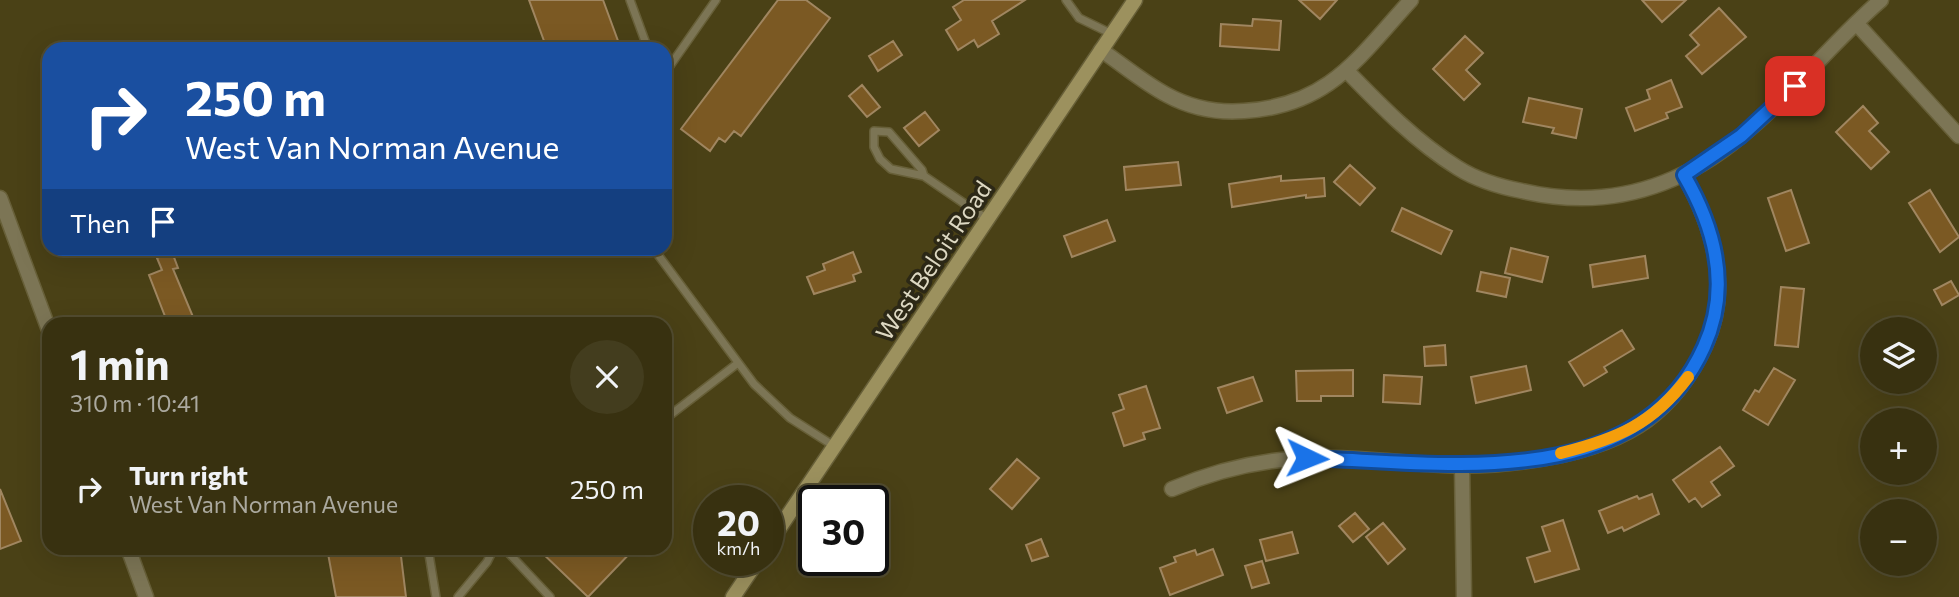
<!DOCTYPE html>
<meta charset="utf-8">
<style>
:root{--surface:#383110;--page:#433d1e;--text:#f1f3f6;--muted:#aba99f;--line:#524c30}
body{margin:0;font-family:Commissioner,sans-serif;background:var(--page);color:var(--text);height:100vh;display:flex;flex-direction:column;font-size:26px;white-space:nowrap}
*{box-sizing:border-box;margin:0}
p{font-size:23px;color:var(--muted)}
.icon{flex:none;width:38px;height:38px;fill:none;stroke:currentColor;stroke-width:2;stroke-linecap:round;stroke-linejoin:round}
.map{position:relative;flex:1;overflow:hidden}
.details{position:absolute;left:42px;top:317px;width:630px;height:238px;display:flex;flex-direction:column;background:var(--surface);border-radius:21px;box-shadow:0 7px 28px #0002,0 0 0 2px var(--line)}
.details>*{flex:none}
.hud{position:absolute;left:42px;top:42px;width:630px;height:214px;border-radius:21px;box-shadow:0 7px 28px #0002,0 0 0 2px var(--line);background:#1a4fa0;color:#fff;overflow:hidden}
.buttons{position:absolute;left:1860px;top:317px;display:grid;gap:14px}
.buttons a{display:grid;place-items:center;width:77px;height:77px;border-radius:50%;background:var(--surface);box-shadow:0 7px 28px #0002,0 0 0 2px var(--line);font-size:35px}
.speed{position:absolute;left:693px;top:485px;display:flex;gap:14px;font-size:35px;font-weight:700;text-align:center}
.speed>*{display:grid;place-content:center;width:91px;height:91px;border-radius:50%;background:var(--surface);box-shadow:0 7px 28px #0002,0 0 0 2px var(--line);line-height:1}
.speed small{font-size:18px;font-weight:400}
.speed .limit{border:4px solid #111;border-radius:10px;background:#fff;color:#111}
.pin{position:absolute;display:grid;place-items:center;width:60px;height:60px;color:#fff;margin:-30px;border-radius:14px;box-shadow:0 4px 10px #0006}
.me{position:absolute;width:77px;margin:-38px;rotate:92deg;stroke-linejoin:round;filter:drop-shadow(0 0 5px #0008)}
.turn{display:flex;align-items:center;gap:24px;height:147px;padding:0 28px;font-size:32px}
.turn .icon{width:91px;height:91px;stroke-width:2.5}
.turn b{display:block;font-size:49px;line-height:60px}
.then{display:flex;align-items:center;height:66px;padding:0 28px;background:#0003;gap:14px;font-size:26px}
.round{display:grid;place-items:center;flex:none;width:74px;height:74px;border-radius:37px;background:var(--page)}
.headline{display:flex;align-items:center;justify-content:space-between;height:119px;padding:0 28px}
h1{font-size:42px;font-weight:700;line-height:52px}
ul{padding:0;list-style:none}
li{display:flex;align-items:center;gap:21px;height:105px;padding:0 28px}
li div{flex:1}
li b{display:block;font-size:26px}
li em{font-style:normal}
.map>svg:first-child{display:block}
.building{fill:#7b5923;stroke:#a08660;stroke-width:2}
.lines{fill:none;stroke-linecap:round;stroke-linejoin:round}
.service-casing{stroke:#675f38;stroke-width:10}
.minor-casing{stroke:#675f38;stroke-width:17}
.tertiary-casing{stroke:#675f38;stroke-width:17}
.secondary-casing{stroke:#675f38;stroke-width:17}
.service{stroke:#7c7555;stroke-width:7}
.minor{stroke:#7c7555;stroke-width:14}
.tertiary{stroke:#7c7555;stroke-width:14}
.secondary{stroke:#9c915e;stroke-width:14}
.route-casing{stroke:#114b97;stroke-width:18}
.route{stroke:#1a73e8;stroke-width:12}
.slow{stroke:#f59e0b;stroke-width:12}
.labels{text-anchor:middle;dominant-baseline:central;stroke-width:7;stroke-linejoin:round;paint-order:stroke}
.street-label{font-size:24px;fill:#ddd8c2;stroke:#2c2816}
</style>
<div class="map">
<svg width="1959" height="597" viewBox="0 0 1959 597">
<rect width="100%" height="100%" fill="#4a4116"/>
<path class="building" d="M 529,0 L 603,0 L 621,49 L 547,49 Z
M 778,0 L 806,0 L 830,18 L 741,136 L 734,131 L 725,142 L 719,138 L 710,151 L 681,129 Z
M 964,0 L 1025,0 L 992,21 L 999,34 L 978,47 L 974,40 L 958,50 L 946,30 L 961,20 L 953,7 Z
M 1299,0 L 1337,0 L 1320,19 Z
M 1642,0 L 1686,0 L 1662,22 Z
M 1719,8 L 1746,37 L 1702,74 L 1686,56 L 1699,45 L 1690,35 Z
M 1253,19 L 1281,21 L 1279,50 L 1220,46 L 1221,24 L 1252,26 Z
M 1465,36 L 1483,53 L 1466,70 L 1480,84 L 1464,100 L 1433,69 Z
M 893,41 L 902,55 L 878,71 L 869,56 Z
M 1671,80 L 1682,107 L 1666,113 L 1668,118 L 1635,131 L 1626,108 L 1650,99 L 1647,90 Z
M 862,85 L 880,107 L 867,117 L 849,96 Z
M 1529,98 L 1582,109 L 1576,138 L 1552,133 L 1554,128 L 1523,122 Z
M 1863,106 L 1878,123 L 1869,131 L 1889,152 L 1871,169 L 1836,132 Z
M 925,112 L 939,130 L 919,146 L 904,128 Z
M 1178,162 L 1181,185 L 1126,190 L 1124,167 Z
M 1350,165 L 1375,188 L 1360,205 L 1334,182 Z
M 1281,176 L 1281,181 L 1324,178 L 1325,196 L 1306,198 L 1306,195 L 1232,207 L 1229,184 Z
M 1791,190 L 1809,243 L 1786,251 L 1768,198 Z
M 1930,190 L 1959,237 L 1940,252 L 1909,203 Z
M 1402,208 L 1452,231 L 1441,254 L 1392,231 Z
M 1107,220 L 1115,241 L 1072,257 L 1064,236 Z
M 1511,248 L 1548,257 L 1542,282 L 1505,273 Z
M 172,252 L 178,268 L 173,269 L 196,324 L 168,324 L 149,275 L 162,270 L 157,258 Z
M 853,252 L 861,272 L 853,275 L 855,281 L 814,294 L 807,277 L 825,270 L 823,264 Z
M 1645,256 L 1648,278 L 1593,287 L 1590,265 Z
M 1481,272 L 1510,278 L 1506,297 L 1477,291 Z
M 1951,281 L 1959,295 L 1942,305 L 1934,290 Z
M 1781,287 L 1804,289 L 1798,347 L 1775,345 Z
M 1622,330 L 1634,349 L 1604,367 L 1607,372 L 1584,386 L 1569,362 Z
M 1445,345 L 1446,365 L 1425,366 L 1424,347 Z
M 1526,366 L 1531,390 L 1476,403 L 1471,377 Z
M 1774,368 L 1795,380 L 1768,425 L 1743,410 L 1755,390 L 1759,392 Z
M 1353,370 L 1353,396 L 1321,396 L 1321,401 L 1297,401 L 1296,371 Z
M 1384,375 L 1422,377 L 1420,404 L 1383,402 Z
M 1253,377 L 1262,401 L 1227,413 L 1218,388 Z
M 1146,386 L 1160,428 L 1143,433 L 1145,439 L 1124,446 L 1113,413 L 1124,409 L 1119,395 Z
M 1720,447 L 1734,466 L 1711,482 L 1720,495 L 1702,507 L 1695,498 L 1689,502 L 1673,480 Z
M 1017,459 L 1039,478 L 1012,509 L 990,489 Z
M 0,489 L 21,541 L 0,549 Z
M 1652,494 L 1659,514 L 1624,531 L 1622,527 L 1608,533 L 1599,511 L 1637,496 L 1639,499 Z
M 1355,513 L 1369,529 L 1353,542 L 1339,526 Z
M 1563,520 L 1579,569 L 1535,582 L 1527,558 L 1550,551 L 1542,527 Z
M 1383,523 L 1405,549 L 1388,564 L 1366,537 Z
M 1292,532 L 1298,553 L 1266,561 L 1260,540 Z
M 1041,539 L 1048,556 L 1032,561 L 1026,545 Z
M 327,548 L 400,548 L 406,597 L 336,597 Z
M 537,548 L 635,548 L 588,597 Z
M 1213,549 L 1223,575 L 1170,595 L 1160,568 L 1176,562 L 1174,557 L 1195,550 L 1197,555 Z
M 1262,561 L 1269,583 L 1252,588 L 1245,566 Z"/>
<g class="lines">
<defs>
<path id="service" d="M 630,0 L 648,49
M 1066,0 L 1079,18 L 1112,34
M 665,73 L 716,0
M 924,176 L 922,170 L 889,132 L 874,131 L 874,147 L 880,159 L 891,169 L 924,176 L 987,219
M 653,248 L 754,384 L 790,418 L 834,446
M 665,419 L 738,363
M 428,548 L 436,597
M 504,548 L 550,597
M 458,597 L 487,562 L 494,548"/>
<path id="minor" d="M 1857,24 L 1959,136
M 1101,50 C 1123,65 1144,83 1167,95 C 1191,108 1218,113 1244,111 C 1329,106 1358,58 1411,0
M 1346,70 C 1380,105 1416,142 1458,168 C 1477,180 1501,187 1522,191 C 1604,210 1676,190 1740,137 C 1791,96 1831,43 1881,0
M 1462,466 L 1464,597
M 1172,489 C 1214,471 1260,460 1305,458 C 1351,456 1397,463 1443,465 C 1504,468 1596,457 1647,420 C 1673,401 1692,374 1705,346 C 1732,288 1714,228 1684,175"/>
<path id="tertiary" d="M 0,198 L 49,330
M 128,548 L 146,597"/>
<path id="secondary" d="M 768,545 L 1135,0
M 733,597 L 758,560"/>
</defs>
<use href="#service" class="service-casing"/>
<use href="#minor" class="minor-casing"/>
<use href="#tertiary" class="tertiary-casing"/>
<use href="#secondary" class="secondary-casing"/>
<use href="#service" class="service"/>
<use href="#minor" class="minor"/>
<use href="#tertiary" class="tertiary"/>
<use href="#secondary" class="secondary"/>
</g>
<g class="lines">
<defs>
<path id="route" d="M 1307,458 C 1439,462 1637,496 1704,347 C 1731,288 1715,228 1684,175 L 1741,136 L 1795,86"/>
</defs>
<use href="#route" class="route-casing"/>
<use href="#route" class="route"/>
<path class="slow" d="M 1561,453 C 1617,439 1653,424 1688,377"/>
</g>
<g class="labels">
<g class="street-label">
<text transform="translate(933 260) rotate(-56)">West Beloit Road</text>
</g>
</g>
</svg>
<div class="buttons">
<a><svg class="icon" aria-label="layers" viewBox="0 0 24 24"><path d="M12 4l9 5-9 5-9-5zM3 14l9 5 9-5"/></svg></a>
<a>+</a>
<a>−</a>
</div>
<div class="speed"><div>20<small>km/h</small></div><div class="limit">30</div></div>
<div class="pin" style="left:1795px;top:86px;background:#d93025"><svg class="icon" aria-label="arrive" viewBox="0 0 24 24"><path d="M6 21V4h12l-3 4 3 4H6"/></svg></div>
<svg class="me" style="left:1307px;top:458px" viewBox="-20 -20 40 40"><path d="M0-17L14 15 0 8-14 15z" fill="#1a73e8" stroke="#fff" stroke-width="4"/></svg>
<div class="hud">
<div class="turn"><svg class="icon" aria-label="right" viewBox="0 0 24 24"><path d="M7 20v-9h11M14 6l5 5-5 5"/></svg><div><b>250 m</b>West Van Norman Avenue</div></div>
<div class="then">Then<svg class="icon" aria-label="arrive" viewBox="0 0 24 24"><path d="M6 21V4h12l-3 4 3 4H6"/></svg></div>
</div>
<section class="details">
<div class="headline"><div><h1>1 min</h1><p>310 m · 10:41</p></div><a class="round"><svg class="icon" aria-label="close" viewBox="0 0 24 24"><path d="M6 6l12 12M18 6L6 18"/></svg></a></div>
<ul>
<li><svg class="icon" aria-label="right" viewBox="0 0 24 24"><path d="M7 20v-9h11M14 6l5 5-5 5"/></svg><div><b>Turn right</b><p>West Van Norman Avenue</p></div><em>250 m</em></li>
</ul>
</section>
</div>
